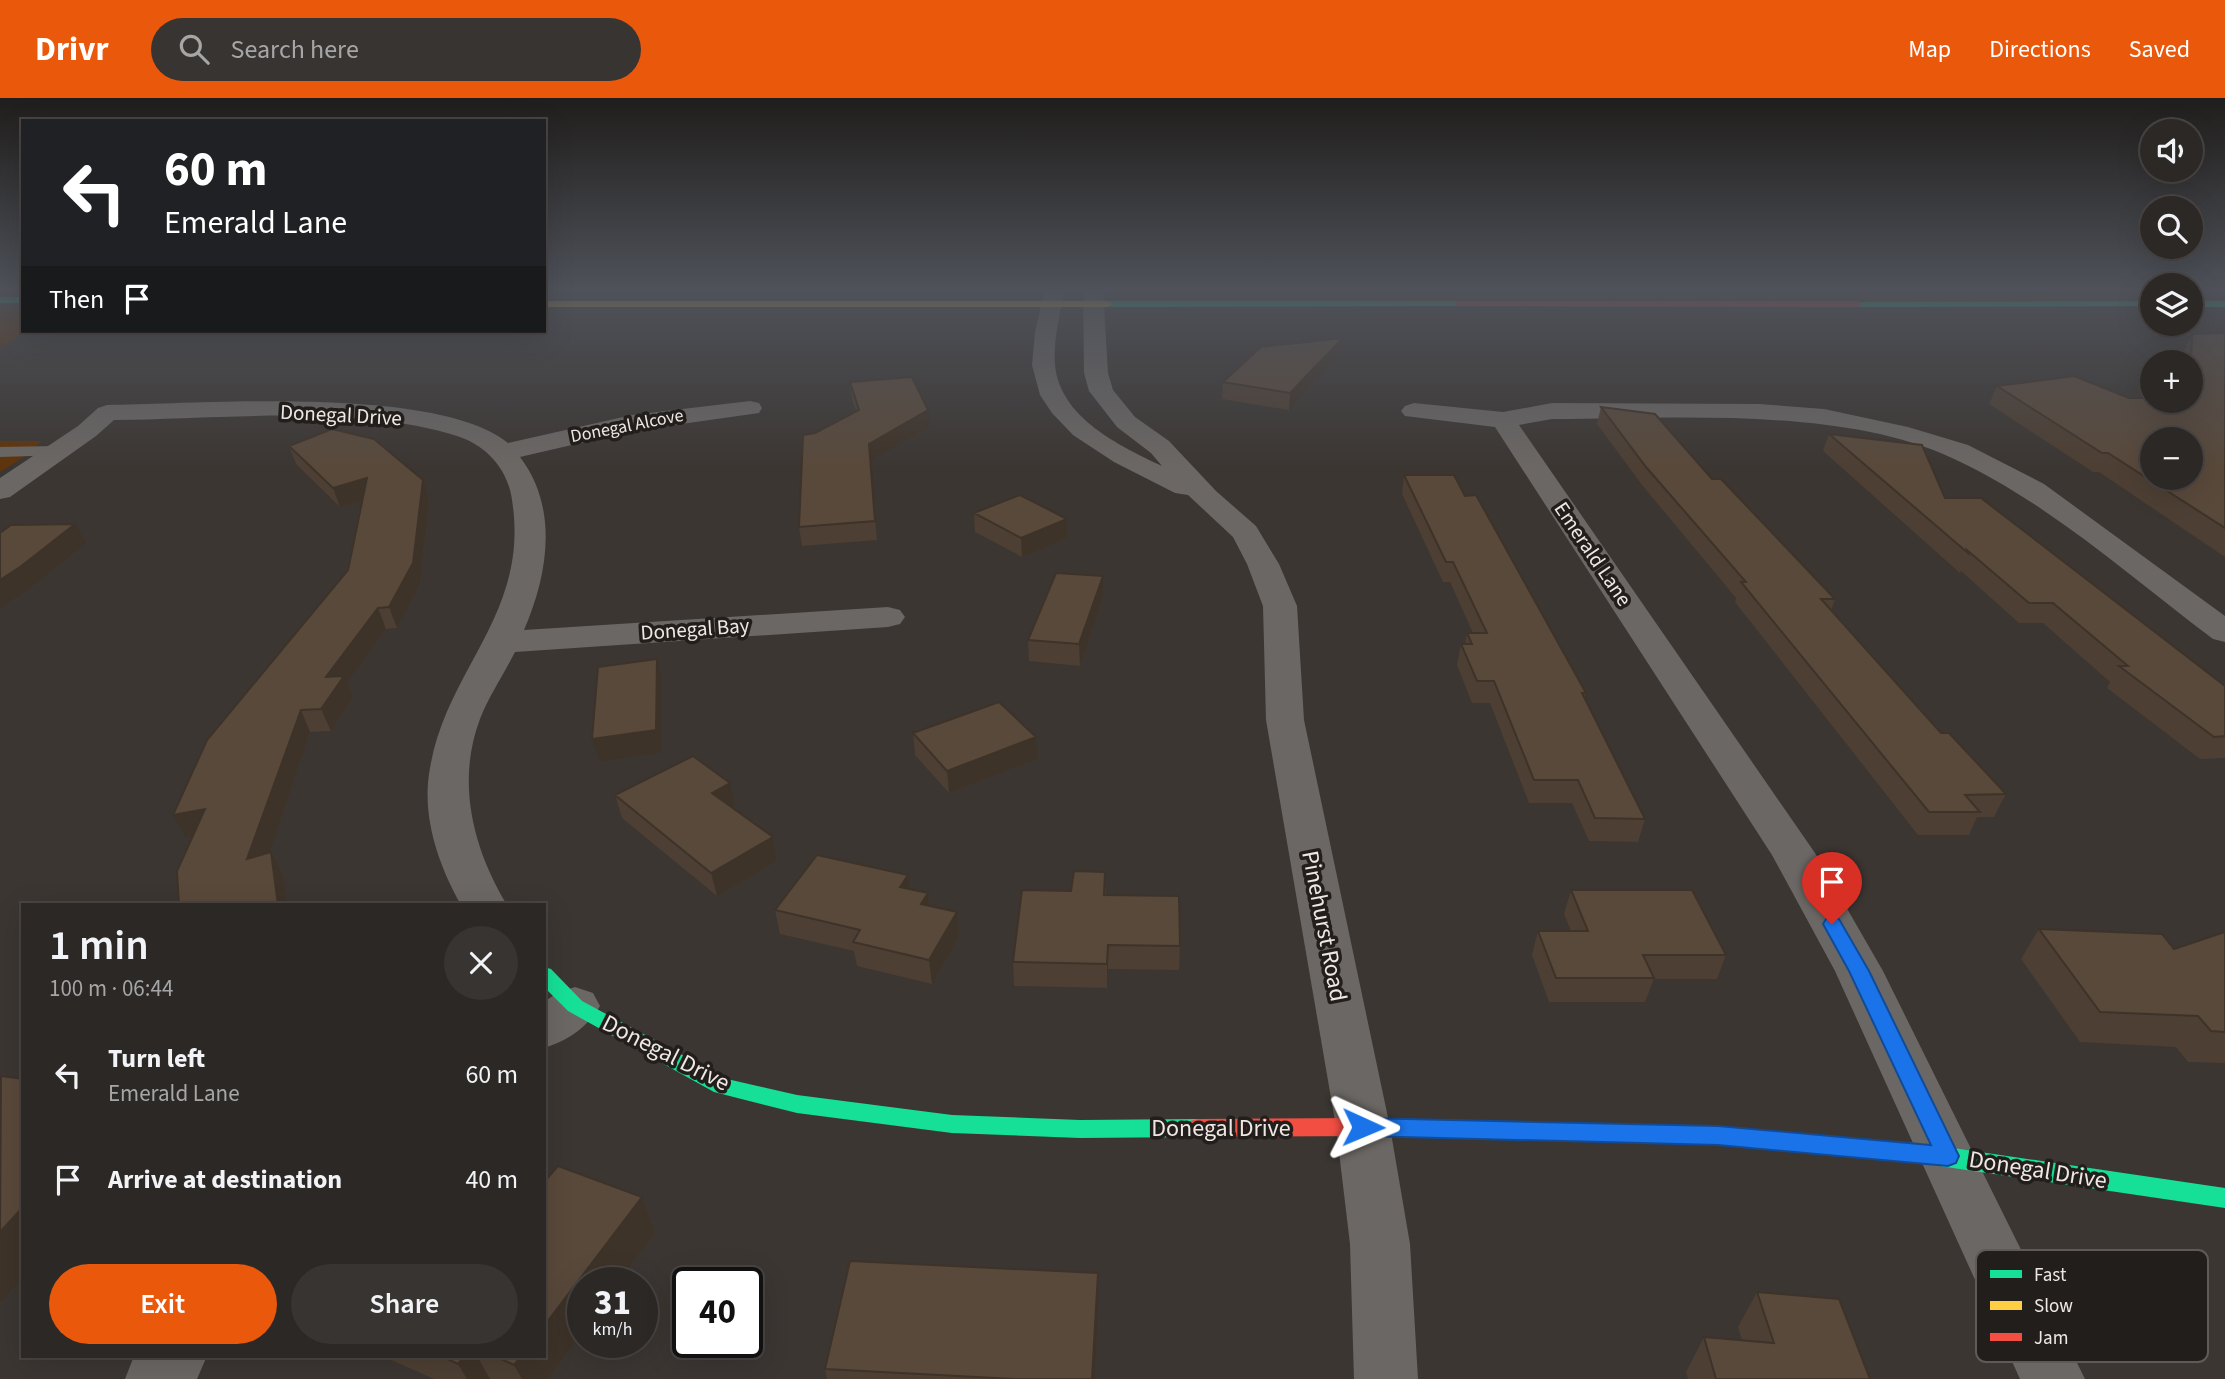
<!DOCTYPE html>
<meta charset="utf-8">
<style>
:root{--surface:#2c2826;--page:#383432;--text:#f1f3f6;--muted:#a6a6a7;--line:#484443;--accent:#ea580c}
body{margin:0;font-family:"Source Sans 3",sans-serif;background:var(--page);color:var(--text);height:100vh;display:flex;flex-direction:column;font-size:26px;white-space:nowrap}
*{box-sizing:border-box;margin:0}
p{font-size:23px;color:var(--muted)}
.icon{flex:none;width:38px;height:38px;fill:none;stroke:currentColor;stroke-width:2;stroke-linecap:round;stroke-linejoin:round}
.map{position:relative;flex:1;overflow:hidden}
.sheet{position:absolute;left:21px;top:805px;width:525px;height:455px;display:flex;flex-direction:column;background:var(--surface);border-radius:0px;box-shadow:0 7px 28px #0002,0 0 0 2px var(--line)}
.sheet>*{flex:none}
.top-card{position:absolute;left:21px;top:21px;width:525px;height:214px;border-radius:0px;box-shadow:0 7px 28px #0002,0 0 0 2px var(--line);background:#202124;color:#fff;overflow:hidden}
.tools{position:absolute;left:2140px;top:21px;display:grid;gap:14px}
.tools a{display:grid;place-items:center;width:63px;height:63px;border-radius:50%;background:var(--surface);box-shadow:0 7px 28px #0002,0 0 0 2px var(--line);font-size:35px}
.speed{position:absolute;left:567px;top:1169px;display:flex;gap:14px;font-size:35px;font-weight:700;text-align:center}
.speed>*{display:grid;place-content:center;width:91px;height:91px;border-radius:50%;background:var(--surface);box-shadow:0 7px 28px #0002,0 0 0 2px var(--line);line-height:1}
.speed small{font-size:18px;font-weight:400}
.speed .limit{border:4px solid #111;border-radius:10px;background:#fff;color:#111}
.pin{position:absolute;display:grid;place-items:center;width:60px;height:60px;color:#fff;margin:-72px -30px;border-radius:50% 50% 50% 0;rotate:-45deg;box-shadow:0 0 7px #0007}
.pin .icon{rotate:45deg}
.me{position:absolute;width:77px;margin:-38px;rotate:91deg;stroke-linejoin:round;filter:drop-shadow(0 0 5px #0008)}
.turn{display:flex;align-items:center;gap:24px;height:147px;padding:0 28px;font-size:32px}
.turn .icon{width:91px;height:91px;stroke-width:2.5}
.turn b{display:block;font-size:49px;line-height:60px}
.then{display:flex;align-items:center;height:66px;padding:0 28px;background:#0003;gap:14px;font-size:26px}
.round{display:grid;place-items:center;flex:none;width:74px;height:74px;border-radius:37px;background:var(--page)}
.summary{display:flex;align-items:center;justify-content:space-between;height:119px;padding:0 28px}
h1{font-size:42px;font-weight:600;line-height:52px}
.action{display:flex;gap:14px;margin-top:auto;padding:14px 28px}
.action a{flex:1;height:80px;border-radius:42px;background:var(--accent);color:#fff;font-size:28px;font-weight:600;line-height:80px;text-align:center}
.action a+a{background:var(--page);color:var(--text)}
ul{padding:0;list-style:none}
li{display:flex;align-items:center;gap:21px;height:105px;padding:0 28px}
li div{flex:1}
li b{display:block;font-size:26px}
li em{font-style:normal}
header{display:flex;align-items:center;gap:42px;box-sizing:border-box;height:98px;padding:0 35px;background:var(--accent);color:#fff}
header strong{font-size:33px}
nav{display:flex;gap:38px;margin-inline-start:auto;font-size:24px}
.search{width:490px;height:63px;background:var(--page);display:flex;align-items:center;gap:18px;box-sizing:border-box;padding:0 24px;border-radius:38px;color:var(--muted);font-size:26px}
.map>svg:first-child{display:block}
.green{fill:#60340b}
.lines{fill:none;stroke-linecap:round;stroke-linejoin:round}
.lane{fill:#6b6764;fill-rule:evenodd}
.street{fill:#6b6764;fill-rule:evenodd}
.fast{fill:#16e098;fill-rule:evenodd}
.slow{fill:#ffcf43;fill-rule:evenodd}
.jam{fill:#f24e42;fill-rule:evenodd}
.wall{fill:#4d3f33}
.shaded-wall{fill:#3e3329}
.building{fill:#59493b;stroke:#3e3329;stroke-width:2;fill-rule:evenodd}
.route{fill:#1a73e8;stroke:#114b97;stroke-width:2}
.labels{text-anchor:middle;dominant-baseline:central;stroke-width:7;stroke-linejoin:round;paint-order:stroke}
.far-street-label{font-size:18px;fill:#eee7e3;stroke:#221e1b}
.street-label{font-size:21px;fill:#eee7e3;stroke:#221e1b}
.near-street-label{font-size:24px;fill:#eee7e3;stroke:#221e1b}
.key{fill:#221e1b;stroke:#5f5a57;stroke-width:2}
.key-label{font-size:19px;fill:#eee7e3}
</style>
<header>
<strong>Drivr</strong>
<div class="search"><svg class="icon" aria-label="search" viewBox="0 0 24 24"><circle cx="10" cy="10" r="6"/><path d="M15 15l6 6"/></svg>Search here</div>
<nav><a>Map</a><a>Directions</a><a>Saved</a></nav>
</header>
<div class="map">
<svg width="2225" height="1281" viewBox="0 0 2225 1281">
<rect width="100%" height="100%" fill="#3b3632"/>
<path class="green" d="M 1122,191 L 2152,191 L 2152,198 L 2008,202 L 1132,200 L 1109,195 Z
M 0,209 L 23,210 L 23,233 L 29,233 L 0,249 Z
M 0,343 L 42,343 L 22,360 L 0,374 Z"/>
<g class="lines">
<path class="lane" d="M 57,348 L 63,349 L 65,353 L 63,357 L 0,359 L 0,349 Z"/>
<path class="street" d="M 1045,191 L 1065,191 C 1060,216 1053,242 1055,267 C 1060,320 1120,348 1162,368 L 1151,355 L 1117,329 L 1089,293 L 1084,275 L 1083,191 L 1103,191 L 1108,275 L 1113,292 L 1135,319 L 1169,343 L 1216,393 L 1256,428 L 1279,466 L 1297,508 L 1304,622 L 1390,1029 L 1410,1146 L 1418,1281 L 1354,1281 L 1350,1146 L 1336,1029 L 1266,622 L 1263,508 L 1247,466 L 1233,439 L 1188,397 L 1175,395 L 1114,364 L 1073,337 L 1052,315 L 1040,297 L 1032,267 L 1035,234 Z
M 750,303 L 759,305 L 762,310 L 759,315 L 632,333 L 520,359 C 559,410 548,477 524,532 L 888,509 L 900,512 L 905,519 L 900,526 L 888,529 L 515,554 C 504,576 489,598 480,621 C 456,684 473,751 507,807 L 461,807 C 438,766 421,717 430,670 C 447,569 530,516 512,402 C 508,371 486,347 457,338 C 353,306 221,321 114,322 L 96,338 L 10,399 L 0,401 L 0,380 L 78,328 L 98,310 L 107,307 C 200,306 437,287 508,345 L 632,317 Z
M 1414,305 L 1503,314 L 1552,305 L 1759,306 L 1824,311 L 1908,329 L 1968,347 L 2044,386 L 2225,518 L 2225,544 L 2213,541 C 2129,478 2048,404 1952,360 C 1841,308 1673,321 1552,321 L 1519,327 L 1815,755 L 1883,873 L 2085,1281 L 2020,1281 L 1835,873 L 1772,757 L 1495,329 L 1405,318 L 1401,313 L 1405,308 Z
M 575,889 L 593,895 L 600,908 C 588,929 567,943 544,950 L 544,904 L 557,895 Z
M 134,1258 L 207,1258 L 197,1281 L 125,1281 Z"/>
<path class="fast" d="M 0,199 L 23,199 L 23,205 L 0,205 Z
M 1459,203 L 1462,204 L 1462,208 L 1108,209 L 1104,206 L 1108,203 Z
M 2191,203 L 2225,203 L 2225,209 L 2191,209 Z
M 1855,204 L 2152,203 L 2152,208 L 1858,209 L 1855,208 Z
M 544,869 L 551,871 L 582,903 L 727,981 L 797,997 L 952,1017 L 1080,1022 L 1198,1021 L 1206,1023 L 1209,1030 L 1206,1037 L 1198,1039 L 1080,1040 L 952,1035 L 797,1015 L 714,994 L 568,913 L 544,889 Z
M 1926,1046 L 2225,1090 L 2225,1110 L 1926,1066 L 1918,1063 L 1915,1056 L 1918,1049 Z"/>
<path class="slow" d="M 544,203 L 1108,203 L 1112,206 L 1108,209 L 544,209 Z
M 1608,1026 L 1718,1029 L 1926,1046 L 1934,1049 L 1937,1056 L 1934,1063 L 1926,1066 L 1718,1047 L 1608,1044 L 1600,1042 L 1597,1035 L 1600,1028 Z"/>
<path class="jam" d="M 1459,203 L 1858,203 L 1862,206 L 1858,209 L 1456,208 L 1456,204 Z
M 1363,1020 L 1608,1026 L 1616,1028 L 1619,1035 L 1616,1042 L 1608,1044 L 1363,1038 L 1198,1039 L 1190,1037 L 1187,1030 L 1190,1023 L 1198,1021 Z"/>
</g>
<path class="wall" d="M 2225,235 L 2225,459 L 2099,374 L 2093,374 L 1989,306 L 1997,288 L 2129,300 L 2191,303 L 2191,264 L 2183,264 L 2184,253 L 2192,236 Z
M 1343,240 L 1341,256 L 1289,312 L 1222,301 L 1223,284 Z
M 850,284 L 929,329 L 871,363 L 877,442 L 802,448 L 799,429 L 815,335 L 856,313 L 852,301 Z
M 1601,309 L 1712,381 L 1835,501 L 1831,513 L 1941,635 L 2006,696 L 1994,719 L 1977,719 L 1969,737 L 1918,737 L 1735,504 L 1736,500 L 1642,387 L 1597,326 Z
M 1829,336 L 1945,400 L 2225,588 L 2225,660 L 2200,661 L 2107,590 L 2110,584 L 2043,525 L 2019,525 L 1961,473 L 1960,475 L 1823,353 Z
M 289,348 L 429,400 L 420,485 L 397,530 L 386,531 L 347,585 L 353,600 L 331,633 L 310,634 L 269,754 L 271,754 L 283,777 L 193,739 L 186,740 L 348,472 L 362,402 L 340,409 L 296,366 Z
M 1404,377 L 1465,398 L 1586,595 L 1584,600 L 1645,721 L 1638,744 L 1589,743 L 1572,705 L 1529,705 L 1490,605 L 1472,605 L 1457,567 L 1461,546 L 1465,546 L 1467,535 L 1473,535 L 1450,484 L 1443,484 L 1402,396 Z
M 974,415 L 1067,421 L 1067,440 L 1022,459 L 975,434 Z
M 1103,478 L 1103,498 L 1080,568 L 1029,563 L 1028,542 Z
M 913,635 L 1037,661 L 949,695 L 915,657 Z
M 615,697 L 735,708 L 732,710 L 773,739 L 777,763 L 717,798 L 622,720 Z
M 1105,774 L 1106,797 L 1180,848 L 1179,872 L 1108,871 L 1107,890 L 1014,888 L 1013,864 L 1071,793 Z
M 908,777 L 910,791 L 928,795 L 930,808 L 957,814 L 959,838 L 932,886 L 857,868 L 854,853 L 780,836 L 775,812 Z
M 1571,792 L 1726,857 L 1717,881 L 1654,881 L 1645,904 L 1549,904 L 1532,857 L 1538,833 L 1571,833 L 1564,816 Z
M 2039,831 L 2174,851 L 2225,834 L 2225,965 L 2188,964 L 2176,949 L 2080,944 L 2021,861 Z
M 558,1068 L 642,1099 L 655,1135 L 618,1185 L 583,1185 L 583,1233 L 548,1281 L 434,1281 L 389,1261 L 387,1258 L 544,1258 L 544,1084 Z
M 1757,1194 L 1870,1281 L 1688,1281 L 1686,1274 L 1704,1239 L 1742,1242 L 1738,1229 Z
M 1098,1211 L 1095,1281 L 827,1281 L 825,1271 Z"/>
<path class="shaded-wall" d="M 1343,240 L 1341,256 L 1289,312 L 1290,295 Z
M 928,312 L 929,329 L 871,363 L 877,442 L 869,346 Z
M 367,380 L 374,399 L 340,409 L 333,390 Z
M 423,382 L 429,400 L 420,485 L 397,530 L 389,509 Z
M 1067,421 L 1067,440 L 1022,459 L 1021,440 Z
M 75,426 L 86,445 L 31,489 L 0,510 L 0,482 Z
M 1103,478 L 1103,498 L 1080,568 L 1079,546 Z
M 378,510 L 386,531 L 347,585 L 353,600 L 331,633 L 321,611 L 326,579 Z
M 657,561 L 662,583 L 662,654 L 599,664 L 592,641 Z
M 301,612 L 310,634 L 259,785 L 247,761 Z
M 1036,639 L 1037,661 L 949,695 L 947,673 Z
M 730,685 L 735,708 L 717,718 L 712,695 Z
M 205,711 L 217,734 L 186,740 L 173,717 Z
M 773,739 L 777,763 L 717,798 L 711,775 Z
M 271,754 L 283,777 L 287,807 L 278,807 Z
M 908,777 L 911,800 L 900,789 Z
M 928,795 L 931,819 L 921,806 Z
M 957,814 L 959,838 L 932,886 L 929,862 Z
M 1108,847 L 1108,871 L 1107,890 L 1107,866 Z
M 642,1099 L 655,1135 L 618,1185 L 583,1185 L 583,1233 L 548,1281 L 522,1281 L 514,1267 L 521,1258 L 544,1258 L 544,1228 Z
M 23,1109 L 23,1179 L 1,1204 L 0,1203 L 0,1134 Z
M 1098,1175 L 1098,1211 L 1095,1281 L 1092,1281 Z
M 464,1258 L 477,1258 L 490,1281 L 467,1281 L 458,1266 Z"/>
<path class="building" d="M 2225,235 L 2225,430 L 2108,355 L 2102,355 L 1997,288 L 2074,278 L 2129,300 L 2152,300 L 2152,303 L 2191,303 L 2191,264 L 2192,236 ZM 2152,341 L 2191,341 L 2191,380 L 2152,380 Z
M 1343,240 L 1290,295 L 1223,284 L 1261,249 Z
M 912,279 L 928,312 L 869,346 L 875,423 L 799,429 L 803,337 L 815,335 L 859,312 L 850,284 Z
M 1601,309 L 1655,316 L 1712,381 L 1721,381 L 1835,501 L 1821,501 L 1941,635 L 1949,635 L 2006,696 L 1965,697 L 1980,714 L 1929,714 L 1741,484 L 1746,484 L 1646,369 Z
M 332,331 L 374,341 L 423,382 L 413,465 L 389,509 L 378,510 L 326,579 L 344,578 L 321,611 L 301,612 L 247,761 L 271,754 L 278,807 L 179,807 L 177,773 L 205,711 L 173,717 L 207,642 L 348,472 L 367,380 L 333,390 L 289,348 Z
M 1829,336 L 1922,347 L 1945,400 L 1981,400 L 2225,588 L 2225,638 L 2214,639 L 2119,568 L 2128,568 L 2053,505 L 2029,505 L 1967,452 L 1968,455 Z
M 1404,377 L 1454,377 L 1465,398 L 1476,397 L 1586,595 L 1582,595 L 1645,721 L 1595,720 L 1578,682 L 1534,682 L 1494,583 L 1477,583 L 1461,546 L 1472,546 L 1467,535 L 1487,535 L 1453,464 L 1446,464 Z
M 1020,397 L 1067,421 L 1021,440 L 974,415 Z
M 75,426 L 20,469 L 0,482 L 0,435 L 11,427 Z
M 1056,475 L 1103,478 L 1079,546 L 1028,542 Z
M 657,561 L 656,632 L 592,641 L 598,569 Z
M 999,604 L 1036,639 L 947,673 L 913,635 Z
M 693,658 L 730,685 L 712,695 L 773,739 L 711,775 L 615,697 Z
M 817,757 L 908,777 L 900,789 L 928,795 L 921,806 L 957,814 L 929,862 L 853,844 L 860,832 L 775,812 Z
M 1074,773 L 1105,774 L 1104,797 L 1179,798 L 1180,848 L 1108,847 L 1107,866 L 1013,864 L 1022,792 L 1071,793 Z
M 1571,792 L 1692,792 L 1726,857 L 1643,857 L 1654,880 L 1556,880 L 1538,833 L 1588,833 Z
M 2039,831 L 2162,836 L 2174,851 L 2225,834 L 2225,934 L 2211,933 L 2198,918 L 2100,914 Z
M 1,978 L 23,981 L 23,1109 L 0,1134 Z
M 558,1068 L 642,1099 L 544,1228 L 544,1084 Z
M 850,1163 L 1098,1175 L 1092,1281 L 1015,1281 L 825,1271 Z
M 1757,1194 L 1839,1201 L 1870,1281 L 1716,1281 L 1704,1239 L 1774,1245 Z
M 441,1258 L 464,1258 L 458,1266 Z
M 495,1258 L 521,1258 L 514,1267 Z"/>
<linearGradient id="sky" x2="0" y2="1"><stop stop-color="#201e1c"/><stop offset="0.52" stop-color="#4f525a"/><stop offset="1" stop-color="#4f525a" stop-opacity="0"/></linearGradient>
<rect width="2225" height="370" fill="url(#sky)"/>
<path class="route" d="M 1832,819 L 1839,821 L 1869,873 L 1959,1058 L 1956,1065 L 1948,1068 L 1718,1047 L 1363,1038 L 1355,1036 L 1352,1029 L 1355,1022 L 1363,1020 L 1718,1028 L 1931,1047 L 1849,873 L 1823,826 L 1826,821 Z"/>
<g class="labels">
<g class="far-street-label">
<text transform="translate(627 328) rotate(-11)">Donegal Alcove</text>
</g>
<g class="street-label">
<text transform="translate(341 317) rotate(3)">Donegal Drive</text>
<text transform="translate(1593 456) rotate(56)">Emerald Lane</text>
<text transform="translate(695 531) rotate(-4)">Donegal Bay</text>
</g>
<g class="near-street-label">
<text transform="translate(1324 828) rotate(79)">Pinehurst Road</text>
<text transform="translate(666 955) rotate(27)">Donegal Drive</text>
<text x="1221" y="1030">Donegal Drive</text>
<text transform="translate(2038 1072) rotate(9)">Donegal Drive</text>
</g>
</g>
<rect x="1976" y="1152" width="232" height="112" rx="10" class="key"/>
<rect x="1990" y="1172" width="32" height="8" fill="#16e098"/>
<rect x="1990" y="1203" width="32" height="9" fill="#ffcf43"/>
<rect x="1990" y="1235" width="32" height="8" fill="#f24e42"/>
<g class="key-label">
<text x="2034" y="1183">Fast</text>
<text x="2034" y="1214">Slow</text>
<text x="2034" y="1246">Jam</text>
</g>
</svg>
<div class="tools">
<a><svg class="icon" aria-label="sound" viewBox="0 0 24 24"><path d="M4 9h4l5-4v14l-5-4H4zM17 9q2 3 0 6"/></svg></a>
<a><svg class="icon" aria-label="search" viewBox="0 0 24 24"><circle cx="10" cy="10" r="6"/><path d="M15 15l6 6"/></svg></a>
<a><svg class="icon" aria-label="layers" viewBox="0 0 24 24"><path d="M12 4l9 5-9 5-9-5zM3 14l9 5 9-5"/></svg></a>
<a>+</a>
<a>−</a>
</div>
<div class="speed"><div>31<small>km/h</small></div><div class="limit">40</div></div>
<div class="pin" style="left:1832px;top:826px;background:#d93025"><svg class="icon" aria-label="arrive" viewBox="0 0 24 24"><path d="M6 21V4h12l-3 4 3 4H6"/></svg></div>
<svg class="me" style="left:1363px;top:1029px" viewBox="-20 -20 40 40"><path d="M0-17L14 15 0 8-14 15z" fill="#1a73e8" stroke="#fff" stroke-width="4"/></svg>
<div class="top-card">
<div class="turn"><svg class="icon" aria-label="left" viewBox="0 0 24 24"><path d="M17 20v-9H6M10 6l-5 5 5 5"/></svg><div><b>60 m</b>Emerald Lane</div></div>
<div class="then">Then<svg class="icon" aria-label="arrive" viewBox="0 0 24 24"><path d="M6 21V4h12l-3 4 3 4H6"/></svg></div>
</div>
<section class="sheet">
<div class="summary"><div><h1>1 min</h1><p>100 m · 06:44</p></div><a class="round"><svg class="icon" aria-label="close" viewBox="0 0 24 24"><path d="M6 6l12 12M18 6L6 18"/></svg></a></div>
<ul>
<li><svg class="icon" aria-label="left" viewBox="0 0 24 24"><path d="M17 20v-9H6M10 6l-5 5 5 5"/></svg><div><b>Turn left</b><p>Emerald Lane</p></div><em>60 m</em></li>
<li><svg class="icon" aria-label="arrive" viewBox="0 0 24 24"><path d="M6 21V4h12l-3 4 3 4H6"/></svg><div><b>Arrive at destination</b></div><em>40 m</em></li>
</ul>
<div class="action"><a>Exit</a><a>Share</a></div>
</section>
</div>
